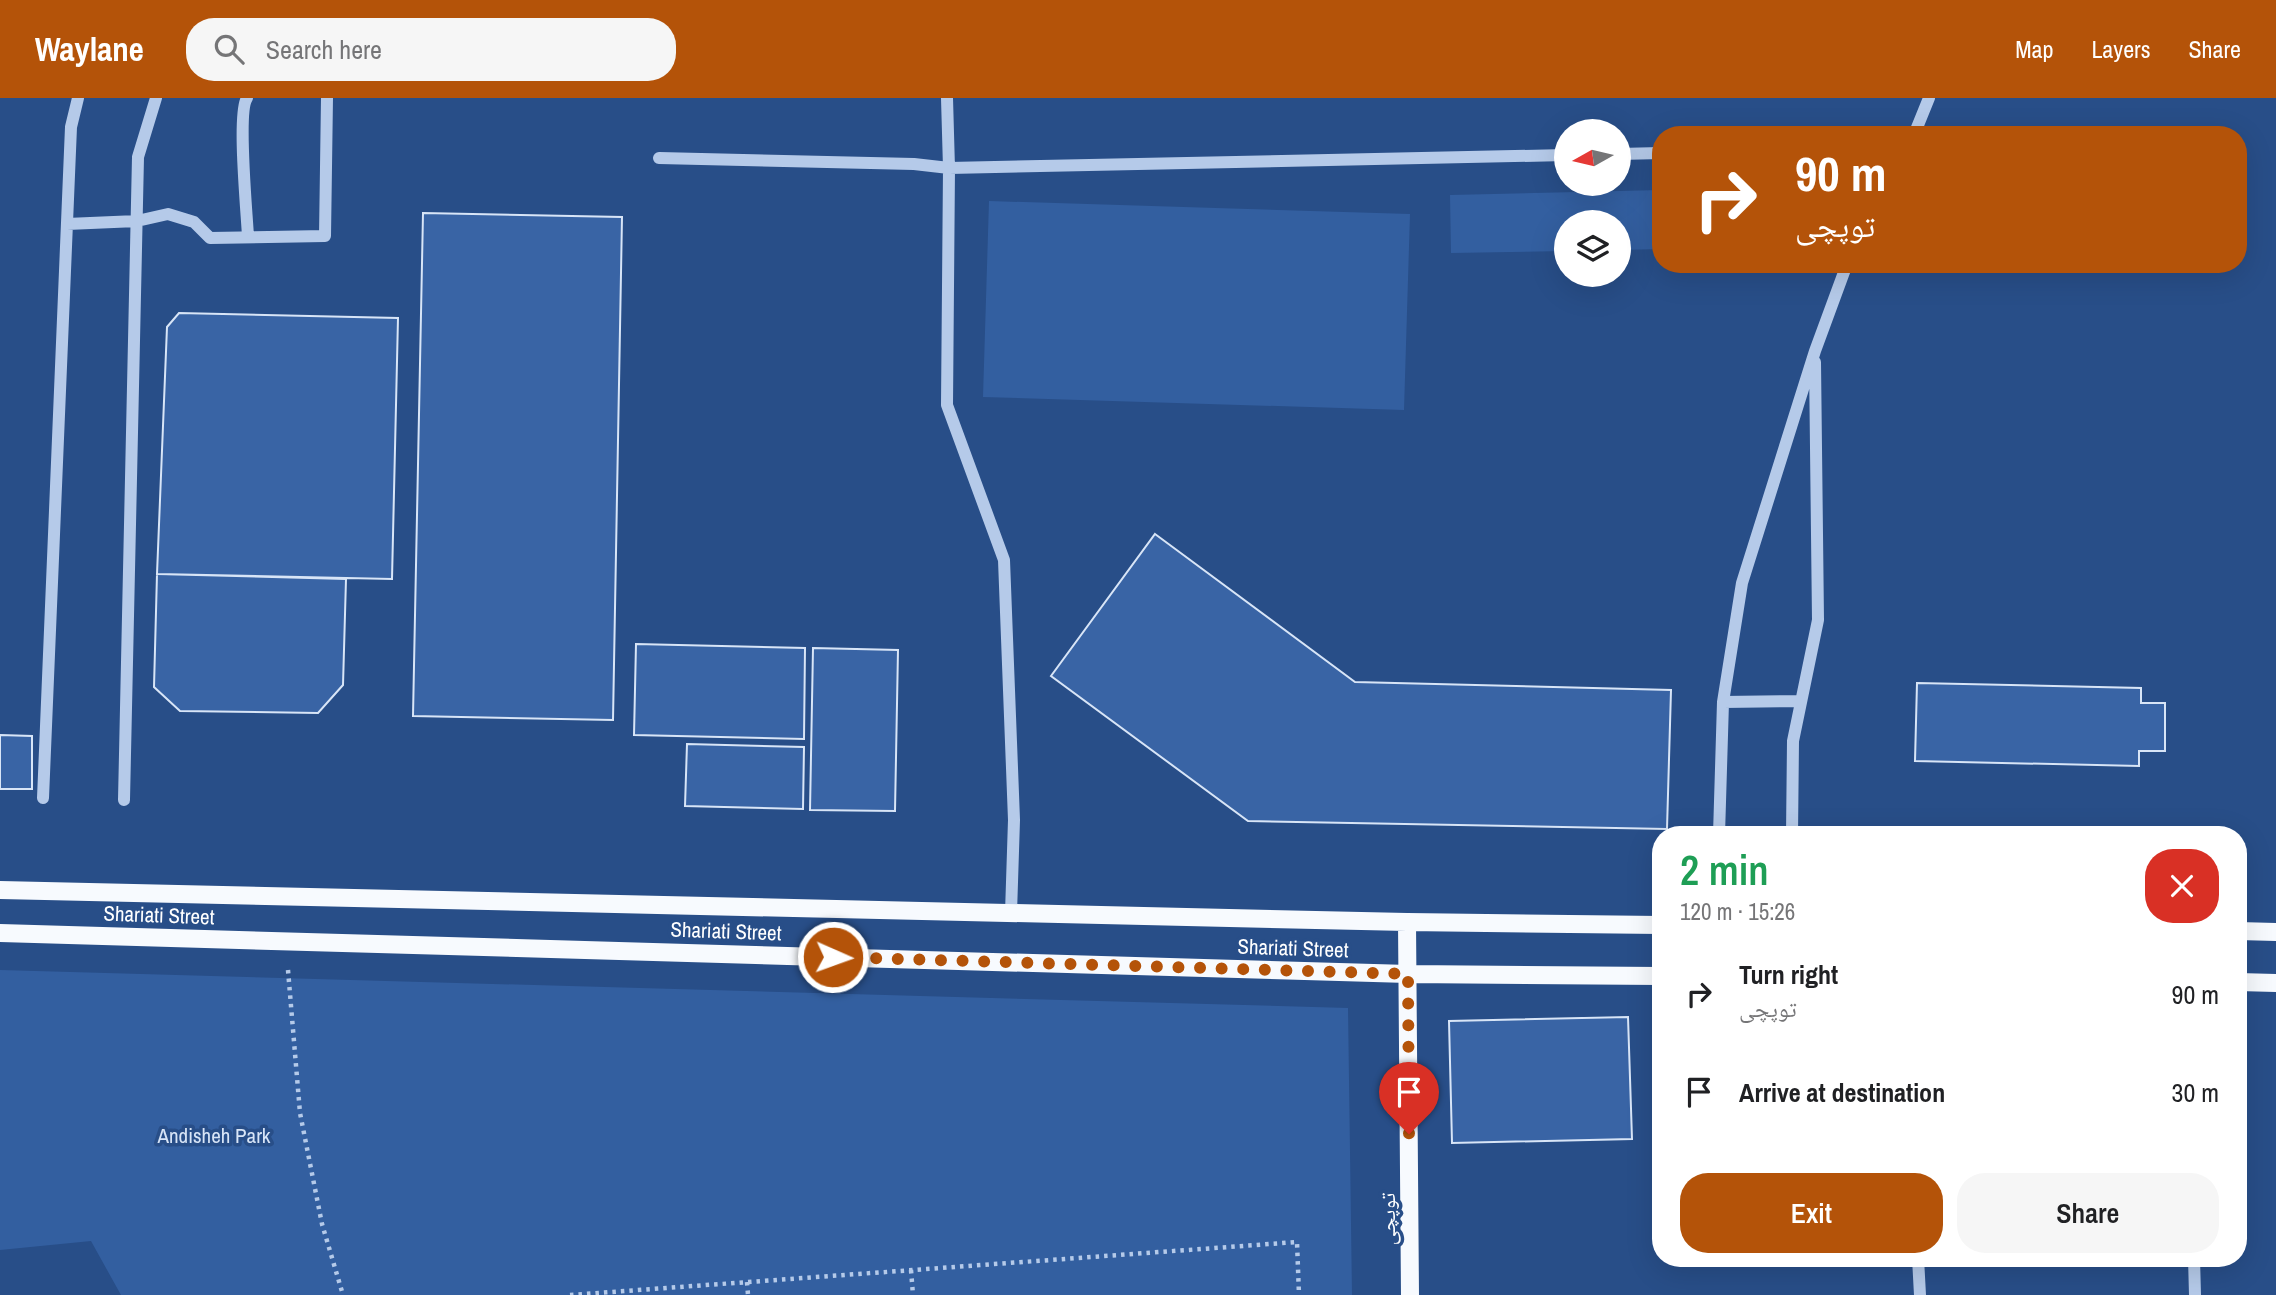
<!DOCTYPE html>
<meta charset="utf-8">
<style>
:root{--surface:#fff;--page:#f6f6f6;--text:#202124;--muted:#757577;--accent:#b45309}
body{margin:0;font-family:"Archivo Narrow","Noto Naskh Arabic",sans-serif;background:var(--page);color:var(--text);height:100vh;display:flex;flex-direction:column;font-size:26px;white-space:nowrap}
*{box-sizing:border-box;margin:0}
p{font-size:23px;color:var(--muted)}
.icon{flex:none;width:38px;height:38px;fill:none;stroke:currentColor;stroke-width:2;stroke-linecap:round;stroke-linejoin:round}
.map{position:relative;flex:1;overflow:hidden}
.panel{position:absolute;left:1652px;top:728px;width:595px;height:441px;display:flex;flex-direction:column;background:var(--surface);border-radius:28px;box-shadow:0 7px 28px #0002}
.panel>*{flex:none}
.hud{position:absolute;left:1652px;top:28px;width:595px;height:147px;border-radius:28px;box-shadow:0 7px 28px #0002;background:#b45309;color:#fff;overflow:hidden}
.needle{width:46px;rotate:262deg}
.tools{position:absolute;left:1554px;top:21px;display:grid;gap:14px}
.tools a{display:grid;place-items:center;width:77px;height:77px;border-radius:50%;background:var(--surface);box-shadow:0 7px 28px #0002;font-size:35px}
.pin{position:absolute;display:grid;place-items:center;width:60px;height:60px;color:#fff;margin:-72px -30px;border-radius:50% 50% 50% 0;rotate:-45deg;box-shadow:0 0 7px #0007}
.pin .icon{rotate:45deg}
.me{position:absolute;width:77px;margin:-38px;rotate:92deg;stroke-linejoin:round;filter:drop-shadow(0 0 5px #0008)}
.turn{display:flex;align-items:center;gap:24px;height:147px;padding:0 28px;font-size:32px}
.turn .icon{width:91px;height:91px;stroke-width:2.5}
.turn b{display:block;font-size:49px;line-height:60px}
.round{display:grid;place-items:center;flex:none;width:74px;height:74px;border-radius:28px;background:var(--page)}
.head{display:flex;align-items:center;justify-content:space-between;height:119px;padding:0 28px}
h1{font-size:42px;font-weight:600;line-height:52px;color:#1e9e55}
.cta{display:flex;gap:14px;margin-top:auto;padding:14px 28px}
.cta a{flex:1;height:80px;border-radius:28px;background:var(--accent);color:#fff;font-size:28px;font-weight:600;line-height:80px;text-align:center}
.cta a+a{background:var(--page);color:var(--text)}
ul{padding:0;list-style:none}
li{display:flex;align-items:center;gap:21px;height:98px;padding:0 28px}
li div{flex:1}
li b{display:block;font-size:26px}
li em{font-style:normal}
header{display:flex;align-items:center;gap:42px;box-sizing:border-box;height:98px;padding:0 35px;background:var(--accent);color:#fff}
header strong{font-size:33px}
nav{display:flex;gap:38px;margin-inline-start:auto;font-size:24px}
.search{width:490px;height:63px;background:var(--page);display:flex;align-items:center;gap:18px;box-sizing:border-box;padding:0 24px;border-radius:28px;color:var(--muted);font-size:26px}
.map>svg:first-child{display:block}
.green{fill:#335fa0}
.building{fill:#3964a5;stroke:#d8e5f7;stroke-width:2}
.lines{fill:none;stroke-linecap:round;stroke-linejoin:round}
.path{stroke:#b5cae9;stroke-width:4.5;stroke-dasharray:3.5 5;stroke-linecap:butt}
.minor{stroke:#b5cae9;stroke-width:12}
.major{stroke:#f7fafe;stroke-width:18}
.route{stroke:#b45309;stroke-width:12;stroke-dasharray:0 21.6}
.labels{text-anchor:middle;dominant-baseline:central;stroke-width:7;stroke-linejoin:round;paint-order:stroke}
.street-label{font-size:21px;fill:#fff;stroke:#284e88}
.park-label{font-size:21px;fill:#d8e5f7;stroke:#284e88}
</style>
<header>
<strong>Waylane</strong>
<div class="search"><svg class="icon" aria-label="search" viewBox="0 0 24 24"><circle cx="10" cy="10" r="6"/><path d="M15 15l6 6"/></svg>Search here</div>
<nav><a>Map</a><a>Layers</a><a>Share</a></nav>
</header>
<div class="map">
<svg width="2276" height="1197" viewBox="0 0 2276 1197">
<rect width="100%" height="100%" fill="#284e88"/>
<path class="green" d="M 1661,92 L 1661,151 L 1619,152 L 1619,124 L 1566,124 L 1566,153 L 1451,155 L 1450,97 Z
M 989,103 L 1410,116 L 1404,312 L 983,299 Z
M 0,872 L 1348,910 L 1352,1197 L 121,1197 L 91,1143 L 0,1152 Z"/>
<path class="building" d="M 423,115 L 622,119 L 613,622 L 413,618 Z
M 179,215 L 398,220 L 392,481 L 157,476 L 167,229 Z
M 1155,436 L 1355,584 L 1671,592 L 1667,731 L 1248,723 L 1051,578 Z
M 157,476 L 346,481 L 343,587 L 318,615 L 180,613 L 154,589 Z
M 636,546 L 805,550 L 804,641 L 634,637 Z
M 813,550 L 898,552 L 895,713 L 810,712 Z
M 1917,585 L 2141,590 L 2141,605 L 2165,605 L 2165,653 L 2139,653 L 2139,668 L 1915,663 Z
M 0,637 L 32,638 L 32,691 L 0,691 Z
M 687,646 L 804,649 L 803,711 L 685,708 Z
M 1628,919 L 1632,1041 L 1452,1045 L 1449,923 Z"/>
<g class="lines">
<path class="path" d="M 288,872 L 300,1015 L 322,1126 L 343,1197
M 911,1172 L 913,1197
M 747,1184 L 748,1197
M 570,1197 L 1297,1144 L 1299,1197"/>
<path class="minor" d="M 247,0 C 237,14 247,116 248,139
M 947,0 L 949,70 L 947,307 L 1004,462 L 1014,722 L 1011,815
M 1914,37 L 1929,0
M 1619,56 L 1661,55
M 659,60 L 914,66 L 949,70 L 1566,57
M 67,126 L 137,123 L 168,116 L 194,124 L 210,140 L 325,138 L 327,0
M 1801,603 L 1723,604 L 1742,485 L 1815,253 L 1847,166
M 43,700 L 71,29 L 78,0
M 124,702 L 138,59 L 156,0
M 1719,737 L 1723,604
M 1792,737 L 1793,643 L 1818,522 L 1815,264
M 1918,1160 L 1920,1197
M 2194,1160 L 2195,1197"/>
<path class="major" d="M 0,792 L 1407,824 L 1661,827
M 1407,824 L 1410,1197
M 2238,833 L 2276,834
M 0,835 L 1408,876 L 1661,878
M 2238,884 L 2276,885"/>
</g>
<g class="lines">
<path class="route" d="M 833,859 L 1408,876 L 1409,1036"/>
</g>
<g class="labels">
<g class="street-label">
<text transform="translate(159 817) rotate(2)">Shariati Street</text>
<text transform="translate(726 833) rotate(2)">Shariati Street</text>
<text transform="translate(1293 850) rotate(2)">Shariati Street</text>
<text transform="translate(1387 1121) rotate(-90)">توپچی</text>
</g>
<g class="park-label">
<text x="214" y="1037">Andisheh Park</text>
</g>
</g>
</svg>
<div class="tools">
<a><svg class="needle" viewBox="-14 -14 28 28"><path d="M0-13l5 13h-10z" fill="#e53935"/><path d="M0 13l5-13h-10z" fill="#757577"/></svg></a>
<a><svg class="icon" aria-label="layers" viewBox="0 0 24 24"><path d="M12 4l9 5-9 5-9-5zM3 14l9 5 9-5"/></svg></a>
</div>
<div class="pin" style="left:1409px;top:1036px;background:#d93025"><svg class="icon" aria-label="arrive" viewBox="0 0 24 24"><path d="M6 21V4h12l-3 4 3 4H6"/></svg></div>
<svg class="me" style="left:833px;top:859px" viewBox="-20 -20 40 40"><circle r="17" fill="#b45309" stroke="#fff" stroke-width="3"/><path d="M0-11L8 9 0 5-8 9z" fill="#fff"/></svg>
<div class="hud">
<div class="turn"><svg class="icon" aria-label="right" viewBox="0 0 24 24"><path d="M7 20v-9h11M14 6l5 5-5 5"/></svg><div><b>90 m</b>توپچی</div></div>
</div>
<section class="panel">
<div class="head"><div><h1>2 min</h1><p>120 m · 15:26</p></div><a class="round" style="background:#d93025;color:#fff"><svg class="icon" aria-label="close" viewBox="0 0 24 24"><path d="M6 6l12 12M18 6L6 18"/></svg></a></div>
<ul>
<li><svg class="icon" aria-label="right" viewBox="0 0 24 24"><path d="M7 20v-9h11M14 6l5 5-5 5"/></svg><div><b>Turn right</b><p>توپچی</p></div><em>90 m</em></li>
<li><svg class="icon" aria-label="arrive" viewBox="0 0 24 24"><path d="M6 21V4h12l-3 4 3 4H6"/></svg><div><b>Arrive at destination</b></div><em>30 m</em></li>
</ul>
<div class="cta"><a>Exit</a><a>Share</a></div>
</section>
</div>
